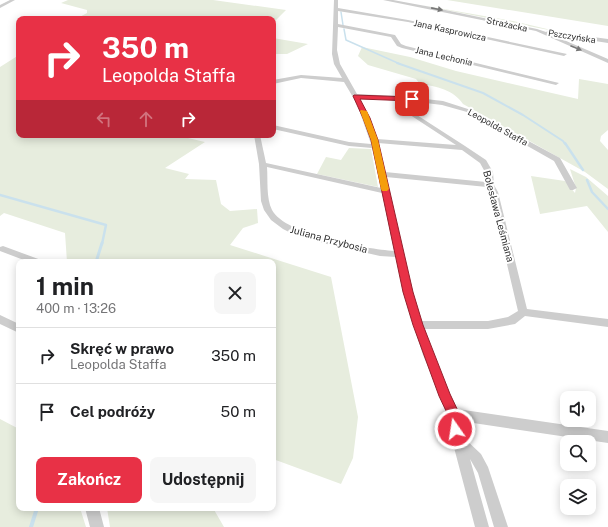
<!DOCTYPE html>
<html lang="pl">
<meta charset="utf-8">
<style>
:root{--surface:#fff;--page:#f6f6f6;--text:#202124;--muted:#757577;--line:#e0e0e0;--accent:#e83146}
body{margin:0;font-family:"Public Sans",sans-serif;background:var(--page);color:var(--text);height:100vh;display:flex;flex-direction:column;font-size:15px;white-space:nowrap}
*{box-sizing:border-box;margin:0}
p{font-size:13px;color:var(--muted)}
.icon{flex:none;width:22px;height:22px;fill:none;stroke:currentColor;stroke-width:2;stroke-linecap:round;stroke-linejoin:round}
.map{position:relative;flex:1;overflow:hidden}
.details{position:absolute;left:16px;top:259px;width:260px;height:252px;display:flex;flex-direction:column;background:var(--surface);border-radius:8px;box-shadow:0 2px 10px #0003}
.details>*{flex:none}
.top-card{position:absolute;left:16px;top:16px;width:260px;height:122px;border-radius:8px;box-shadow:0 2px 10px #0003;background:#e83146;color:#fff;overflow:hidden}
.tools{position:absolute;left:560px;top:391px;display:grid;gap:8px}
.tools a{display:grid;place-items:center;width:36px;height:36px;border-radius:8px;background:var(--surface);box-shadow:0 2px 10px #0003;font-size:20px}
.pin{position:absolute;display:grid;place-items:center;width:34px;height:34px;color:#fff;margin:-17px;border-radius:8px;box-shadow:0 2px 6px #0006}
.me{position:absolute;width:44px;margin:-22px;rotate:347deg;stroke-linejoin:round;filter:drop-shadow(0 0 3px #0008)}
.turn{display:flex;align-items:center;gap:14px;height:84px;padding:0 20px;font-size:18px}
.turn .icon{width:52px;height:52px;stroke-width:2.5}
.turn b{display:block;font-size:28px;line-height:34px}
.lanes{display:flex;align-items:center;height:38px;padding:0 20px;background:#0003;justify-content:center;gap:20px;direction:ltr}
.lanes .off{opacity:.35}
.round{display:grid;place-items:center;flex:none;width:42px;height:42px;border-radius:8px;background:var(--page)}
.summary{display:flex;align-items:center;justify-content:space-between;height:68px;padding:0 20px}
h1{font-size:24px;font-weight:700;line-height:30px}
.button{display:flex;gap:8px;margin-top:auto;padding:8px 20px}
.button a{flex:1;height:46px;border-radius:8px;background:var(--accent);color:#fff;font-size:16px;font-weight:700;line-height:46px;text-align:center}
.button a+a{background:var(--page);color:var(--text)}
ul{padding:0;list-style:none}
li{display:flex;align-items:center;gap:12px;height:56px;padding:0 20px;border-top:1px solid var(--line)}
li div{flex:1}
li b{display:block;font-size:15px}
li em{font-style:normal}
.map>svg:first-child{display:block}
.green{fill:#e7edde}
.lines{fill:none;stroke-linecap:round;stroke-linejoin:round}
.stream-far4{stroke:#cae1ed;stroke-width:1.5}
.stream-far3{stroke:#cae1ed;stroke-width:2}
.stream-far2{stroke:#cae1ed;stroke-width:2.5}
.stream-far1{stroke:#cae1ed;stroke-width:3}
.stream{stroke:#cae1ed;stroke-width:4}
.street{fill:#cdcdcd;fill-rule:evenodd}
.oneway{fill:#777}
.route{fill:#e83146;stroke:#97202e}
.slow{fill:#f59e0b}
.labels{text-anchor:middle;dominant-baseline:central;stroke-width:4;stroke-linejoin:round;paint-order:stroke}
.far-street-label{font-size:9px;fill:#303030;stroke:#fff}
.street-label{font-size:10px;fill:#303030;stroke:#fff}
</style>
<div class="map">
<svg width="608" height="527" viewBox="0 0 608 527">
<rect width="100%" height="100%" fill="#fff"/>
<path class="green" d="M 68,0 L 213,0 L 286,10 L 273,23 L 273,19 L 76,19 L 87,13 L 87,10 L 61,3 Z
M 447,0 L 608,0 L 608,26 Z
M 421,5 L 513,21 L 564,33 Z
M 273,38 L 308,44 L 287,54 L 273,54 Z
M 362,47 L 410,57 L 456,71 L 578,99 L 579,79 L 608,84 L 608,130 L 601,136 L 600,141 L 608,150 L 608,189 L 585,172 L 463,104 C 454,90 436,86 420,84 L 416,79 L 368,65 L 358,56 Z
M 19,55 L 19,135 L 175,135 L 205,142 L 165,168 L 189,174 L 185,179 L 216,180 L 221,204 L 230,211 L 257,209 L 258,223 L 243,228 L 230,245 L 331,277 L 358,417 L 353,458 L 341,484 L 273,459 L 273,262 L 67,262 L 65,233 L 4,213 L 0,216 L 0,67 Z
M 349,148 L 371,149 L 378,187 L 317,174 L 326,157 L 341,160 Z
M 570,169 L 586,177 L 608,196 L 608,232 L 587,206 L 540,214 L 531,176 L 565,181 L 575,193 L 576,188 Z
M 0,419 L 19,429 L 19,508 L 80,508 L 86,527 L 0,527 Z
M 107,508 L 213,508 L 224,527 L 110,527 Z"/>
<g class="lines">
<path class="stream-far4" d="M 341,12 L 343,25
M 344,29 L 346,40 L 400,64"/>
<path class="stream-far3" d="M 397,63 L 483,93 L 523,115 L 563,141 L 565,144"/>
<path class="stream-far2" d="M 565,143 L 583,170
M 587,180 L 592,192 L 608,209
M 0,195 L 106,225 L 102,244"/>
<path class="stream-far1" d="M 96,262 L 102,243"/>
<path class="stream" d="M 31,527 L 37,508"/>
<path class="street" d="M 10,0 L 15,0 L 0,8 L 0,5 Z
M 334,0 L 338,0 L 338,8 L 408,20 L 567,54 L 564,56 L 408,22 L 338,11 L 338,24 L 395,35 L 401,44 L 406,46 L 559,83 L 556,85 L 402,48 L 397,46 L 391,37 L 338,27 L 337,50 L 340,64 L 357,94 L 399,96 L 443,101 L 471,110 L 560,158 L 577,188 L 573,190 L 570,190 L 554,161 L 467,112 L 442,105 L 402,100 L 403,105 L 406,108 L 465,146 L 486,160 L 493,172 L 494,185 L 498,192 L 527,309 L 608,319 L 608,327 L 525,316 L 515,324 L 488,329 L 425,329 L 433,355 L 457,409 L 608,431 L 608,443 L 460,421 L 463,437 L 481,454 L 488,467 L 508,527 L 494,527 L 478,473 L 470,459 L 489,527 L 475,527 L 452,440 L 448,415 L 423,355 L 403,292 L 396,257 L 380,256 L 327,244 L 293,234 L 283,229 L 271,220 L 264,210 L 261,201 L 259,164 L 254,135 L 260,135 L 266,163 L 381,188 L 372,148 L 349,146 L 273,129 L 273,125 L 349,142 L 371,144 L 357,104 L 344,82 L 301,78 L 273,84 L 273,80 L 301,75 L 342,78 L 334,64 L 332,54 ZM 360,98 L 396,100 L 398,107 L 456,145 L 377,139 ZM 378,143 L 462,150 L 480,163 L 485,172 L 486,182 L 385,172 ZM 267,167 L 382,193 L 394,251 C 367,249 285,235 272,210 C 266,198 268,180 267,167 ZM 386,177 L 487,187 L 490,192 L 518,311 L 508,317 L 488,321 L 422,321 L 413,292 Z
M 383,0 L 393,0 L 431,7 L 537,29 L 546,32 L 548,31 L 608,39 L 608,43 L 550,34 L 608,59 L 608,63 L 536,31 Z
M 3,246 L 41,260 L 42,262 L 29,262 L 0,251 L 0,247 Z
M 0,315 L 19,324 L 19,333 L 0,324 Z
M 85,508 L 99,508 L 104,527 L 90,527 Z"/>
</g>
<defs><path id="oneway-solid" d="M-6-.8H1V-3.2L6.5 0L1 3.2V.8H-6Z"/></defs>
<g class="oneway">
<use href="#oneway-solid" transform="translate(437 9) rotate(11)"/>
<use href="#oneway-solid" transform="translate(576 48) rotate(22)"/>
</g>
<path class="route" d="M 354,95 L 412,97 L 415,99 L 412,101 L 360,99 L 370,118 L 378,140 L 413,292 L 423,325 L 450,394 L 459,413 L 461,429 L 460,433 L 455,435 L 451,433 L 447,413 L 439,396 L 413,325 L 403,292 L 371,140 L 363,118 L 353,96 Z"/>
<path class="slow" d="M 361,110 L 367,111 L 378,140 L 389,189 L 387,191 L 382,191 L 381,189 L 371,140 L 360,111 Z"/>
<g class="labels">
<g class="far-street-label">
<text transform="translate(507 24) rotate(12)">Strażacka</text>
<text transform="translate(450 30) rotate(12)">Jana Kasprowicza</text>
<text transform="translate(572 36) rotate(9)">Pszczyńska</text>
<text transform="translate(444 56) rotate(13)">Jana Lechonia</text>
<text transform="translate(498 127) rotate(29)">Leopolda Staffa</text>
</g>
<g class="street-label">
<text transform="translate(499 216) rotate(75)">Bolesława Leśmiana</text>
<text transform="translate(329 239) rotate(15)">Juliana Przybosia</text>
</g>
</g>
</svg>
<div class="tools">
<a><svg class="icon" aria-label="sound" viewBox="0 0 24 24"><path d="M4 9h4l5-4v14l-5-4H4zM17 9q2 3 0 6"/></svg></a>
<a><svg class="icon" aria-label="search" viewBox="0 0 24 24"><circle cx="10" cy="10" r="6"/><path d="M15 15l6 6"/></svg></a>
<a><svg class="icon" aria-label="layers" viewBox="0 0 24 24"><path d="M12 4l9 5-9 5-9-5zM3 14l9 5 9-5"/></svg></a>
</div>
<div class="pin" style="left:412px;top:99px;background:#d93025"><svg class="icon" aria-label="arrive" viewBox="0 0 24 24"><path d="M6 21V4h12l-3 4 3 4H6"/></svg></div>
<svg class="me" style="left:455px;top:429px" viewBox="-20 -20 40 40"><circle r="17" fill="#e83146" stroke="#fff" stroke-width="3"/><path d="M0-11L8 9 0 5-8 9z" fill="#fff"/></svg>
<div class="top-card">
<div class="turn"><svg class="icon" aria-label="right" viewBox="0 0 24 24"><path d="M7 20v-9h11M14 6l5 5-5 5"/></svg><div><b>350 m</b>Leopolda Staffa</div></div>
<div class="lanes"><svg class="icon off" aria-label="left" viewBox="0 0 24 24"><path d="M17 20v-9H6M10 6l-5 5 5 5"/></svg><svg class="icon off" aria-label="ahead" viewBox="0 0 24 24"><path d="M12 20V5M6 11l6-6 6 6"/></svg><svg class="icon" aria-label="right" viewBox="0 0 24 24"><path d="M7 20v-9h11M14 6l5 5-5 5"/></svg></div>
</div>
<section class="details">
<div class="summary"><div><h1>1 min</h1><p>400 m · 13:26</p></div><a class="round"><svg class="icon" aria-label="close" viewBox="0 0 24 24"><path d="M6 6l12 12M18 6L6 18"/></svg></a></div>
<ul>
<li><svg class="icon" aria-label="right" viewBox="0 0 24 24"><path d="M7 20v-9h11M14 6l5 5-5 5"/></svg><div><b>Skręć w prawo</b><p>Leopolda Staffa</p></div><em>350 m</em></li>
<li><svg class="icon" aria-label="arrive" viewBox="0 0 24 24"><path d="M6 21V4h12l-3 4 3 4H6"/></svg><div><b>Cel podróży</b></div><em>50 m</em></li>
</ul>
<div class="button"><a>Zakończ</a><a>Udostępnij</a></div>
</section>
</div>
